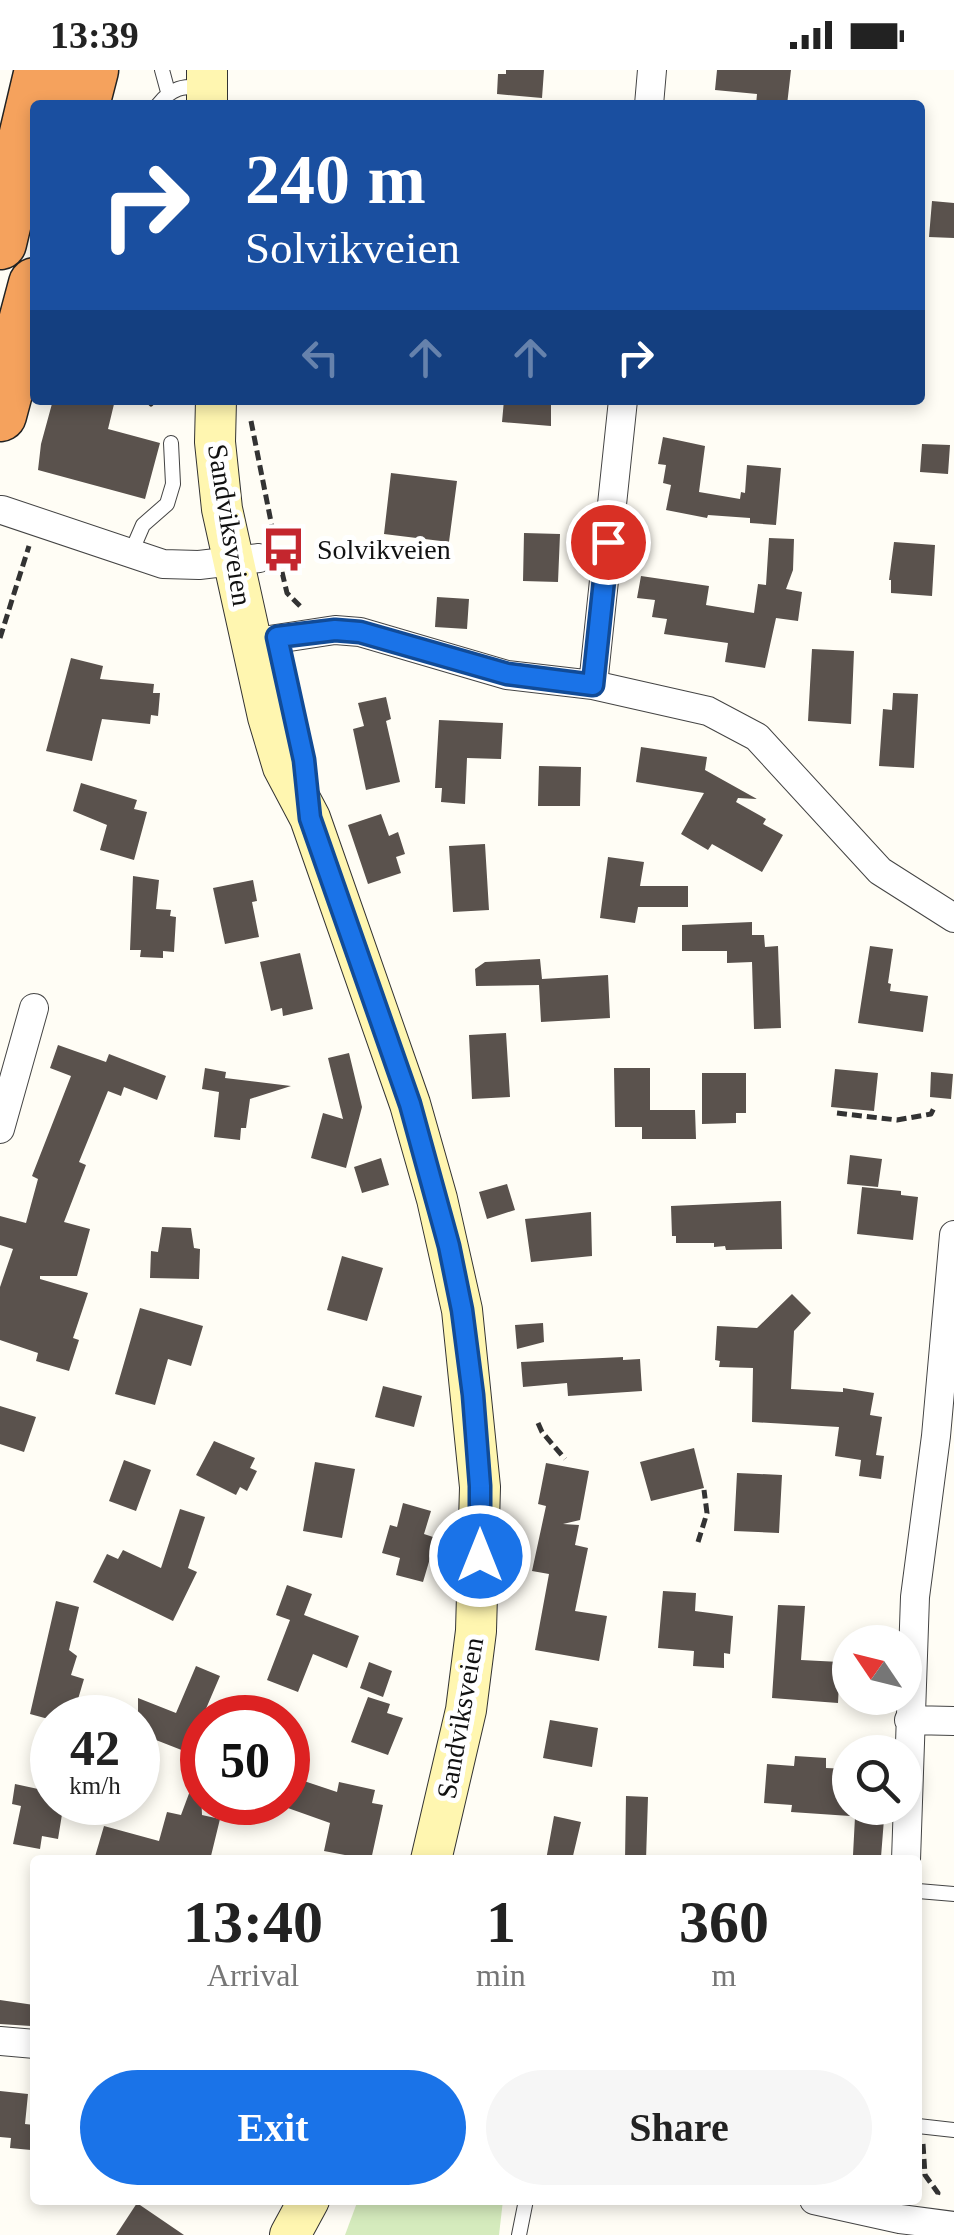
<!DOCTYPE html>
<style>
:root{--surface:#fff;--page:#f6f6f6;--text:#222;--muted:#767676;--accent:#1a73e8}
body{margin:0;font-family:"Times New Roman",serif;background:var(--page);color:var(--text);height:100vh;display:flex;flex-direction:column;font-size:38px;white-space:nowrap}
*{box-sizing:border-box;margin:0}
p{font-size:32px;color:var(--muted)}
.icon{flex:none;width:55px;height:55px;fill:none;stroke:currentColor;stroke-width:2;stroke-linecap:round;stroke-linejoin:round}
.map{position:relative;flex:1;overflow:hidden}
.sheet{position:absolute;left:30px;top:1785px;width:892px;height:350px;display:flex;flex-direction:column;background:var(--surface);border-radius:10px;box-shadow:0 5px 15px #0003}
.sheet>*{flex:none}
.top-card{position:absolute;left:30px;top:30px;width:895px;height:305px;border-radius:10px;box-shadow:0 5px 15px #0003;background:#1a4fa0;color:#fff;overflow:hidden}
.needle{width:65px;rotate:305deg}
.tools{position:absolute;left:832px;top:1555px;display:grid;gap:20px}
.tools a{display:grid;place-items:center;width:90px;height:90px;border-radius:50%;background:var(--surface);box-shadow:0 5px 15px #0003;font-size:50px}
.speed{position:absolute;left:30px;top:1625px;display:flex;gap:20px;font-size:50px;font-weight:700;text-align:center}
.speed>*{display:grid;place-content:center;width:130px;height:130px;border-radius:50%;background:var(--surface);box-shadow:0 5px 15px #0003;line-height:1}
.speed small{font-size:25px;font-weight:400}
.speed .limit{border:15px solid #d22;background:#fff;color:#111}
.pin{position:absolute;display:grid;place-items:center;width:85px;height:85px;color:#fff;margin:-42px;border:5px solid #fff;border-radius:50%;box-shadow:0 2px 10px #0007}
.me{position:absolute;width:110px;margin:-55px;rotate:0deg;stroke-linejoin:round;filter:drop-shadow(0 0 8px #0008)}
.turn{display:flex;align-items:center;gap:35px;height:210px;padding:0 50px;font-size:45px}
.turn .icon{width:130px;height:130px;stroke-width:2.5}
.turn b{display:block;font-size:70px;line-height:85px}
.lanes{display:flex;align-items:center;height:95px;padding:0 50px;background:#0003;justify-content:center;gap:50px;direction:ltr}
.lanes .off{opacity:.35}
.eta{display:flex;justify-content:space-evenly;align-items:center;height:170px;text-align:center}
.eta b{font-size:60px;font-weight:600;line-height:70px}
.primary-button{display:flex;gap:20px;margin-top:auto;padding:20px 50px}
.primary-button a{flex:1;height:115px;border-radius:60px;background:var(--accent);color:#fff;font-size:40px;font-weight:600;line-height:115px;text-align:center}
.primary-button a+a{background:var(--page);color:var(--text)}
.status{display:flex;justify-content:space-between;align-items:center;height:70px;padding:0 50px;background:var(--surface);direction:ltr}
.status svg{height:28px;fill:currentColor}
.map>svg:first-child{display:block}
.green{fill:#d5ebbd}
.building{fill:#5a524d}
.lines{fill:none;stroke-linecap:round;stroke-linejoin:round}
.lane-casing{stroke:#444;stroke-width:16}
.street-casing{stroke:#444;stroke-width:30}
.secondary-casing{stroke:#333;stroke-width:42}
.highway-casing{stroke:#222;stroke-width:55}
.path{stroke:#333;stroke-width:5;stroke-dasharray:10 5;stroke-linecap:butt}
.lane{stroke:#fff;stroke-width:14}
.street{stroke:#fff;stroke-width:28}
.secondary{stroke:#fff6b0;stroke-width:40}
.highway{stroke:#f5a25d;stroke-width:52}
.route-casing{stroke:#114b97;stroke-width:25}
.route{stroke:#1a73e8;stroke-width:18}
.labels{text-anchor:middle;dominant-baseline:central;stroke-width:10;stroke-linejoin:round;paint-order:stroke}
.street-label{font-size:28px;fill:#111;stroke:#fff}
.poi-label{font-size:28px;fill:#111;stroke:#fff;text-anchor:start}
</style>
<div class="status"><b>13:39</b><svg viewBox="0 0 49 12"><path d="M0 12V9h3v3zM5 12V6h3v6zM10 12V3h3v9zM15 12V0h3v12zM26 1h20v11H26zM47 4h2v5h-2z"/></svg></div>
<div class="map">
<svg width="954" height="2165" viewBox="0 0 954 2165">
<rect width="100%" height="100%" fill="#fffdf5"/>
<path class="green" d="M 358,2130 L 503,2130 L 499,2165 L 345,2165 Z"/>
<path class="building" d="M 506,0 L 544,0 L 542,28 L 497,24 L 498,4 L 506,4 Z
M 717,0 L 791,0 L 787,35 L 756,35 L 757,24 L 715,20 Z
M 932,131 L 954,133 L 954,168 L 929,167 Z
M 53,330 L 115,330 L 108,359 L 160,373 L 145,429 L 38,400 L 41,374 Z
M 504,330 L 551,330 L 551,356 L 502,352 Z
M 663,367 L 705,376 L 699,422 L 740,429 L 741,422 L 745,423 L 747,395 L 781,398 L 776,455 L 750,453 L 750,448 L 708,445 L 707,448 L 666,440 L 671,415 L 663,413 L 666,395 L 658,394 Z
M 922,374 L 950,375 L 948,404 L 920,402 Z
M 391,403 L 457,411 L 449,472 L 384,464 Z
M 524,463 L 560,464 L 558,512 L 523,511 Z
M 769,468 L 794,469 L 793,500 L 786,519 L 802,522 L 798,551 L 776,548 L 765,598 L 725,592 L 728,573 L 664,564 L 667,549 L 652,547 L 655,530 L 637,528 L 641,506 L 709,516 L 706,535 L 754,543 L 758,514 L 766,515 Z
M 894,472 L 935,475 L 932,526 L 891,523 L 891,510 L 889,510 Z
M 437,527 L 469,529 L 467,559 L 435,557 Z
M 812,579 L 854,581 L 851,654 L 808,651 Z
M 71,588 L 103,596 L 100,609 L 154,614 L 153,623 L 160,623 L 158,646 L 151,645 L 150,654 L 102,649 L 92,691 L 46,681 Z
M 893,623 L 918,624 L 914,698 L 879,696 L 883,639 L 892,640 Z
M 386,627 L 391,649 L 386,651 L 400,712 L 366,720 L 353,659 L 364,656 L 358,633 Z
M 439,650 L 503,653 L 501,689 L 467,688 L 465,734 L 441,732 L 442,718 L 435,718 Z
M 641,677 L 707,687 L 705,700 L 757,729 L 738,728 L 736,732 L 766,749 L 763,754 L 783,765 L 762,802 L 712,774 L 708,780 L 681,764 L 704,723 L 636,712 Z
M 539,696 L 581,697 L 580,736 L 538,736 Z
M 81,713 L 137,730 L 134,739 L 147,742 L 134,790 L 100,780 L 107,755 L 73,741 Z
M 381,744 L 389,766 L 398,762 L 405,784 L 396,787 L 401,803 L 368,814 L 348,755 Z
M 485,774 L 489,840 L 453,842 L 449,776 Z
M 608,787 L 644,792 L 640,816 L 688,816 L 688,837 L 638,837 L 635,853 L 600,848 Z
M 133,806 L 159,810 L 156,839 L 171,840 L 170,846 L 176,847 L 174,882 L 163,881 L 163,888 L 140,887 L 141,880 L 130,880 Z
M 253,810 L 257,831 L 252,832 L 259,867 L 225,874 L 213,818 Z
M 752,852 L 752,865 L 764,865 L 765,877 L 778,876 L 781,958 L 754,959 L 752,892 L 727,893 L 727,881 L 682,881 L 682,855 Z
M 870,876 L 893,879 L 888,913 L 891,914 L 890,921 L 928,926 L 923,962 L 858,953 Z
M 300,883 L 313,939 L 283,946 L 282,938 L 271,941 L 260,892 Z
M 540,889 L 542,909 L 608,905 L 610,948 L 541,952 L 539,915 L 476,916 L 475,899 L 485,892 Z
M 506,963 L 510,1027 L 472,1029 L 469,965 Z
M 58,975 L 106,992 L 109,984 L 166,1006 L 157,1030 L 124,1017 L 121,1026 L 108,1021 L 79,1092 L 86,1095 L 64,1152 L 90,1159 L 77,1206 L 40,1206 L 40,1209 L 88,1223 L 73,1268 L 79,1270 L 69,1301 L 36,1291 L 38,1283 L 0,1270 L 0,1217 L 13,1179 L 0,1175 L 0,1146 L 26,1153 L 38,1109 L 32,1106 L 71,1006 L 50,998 Z
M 349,983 L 362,1037 L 346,1098 L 311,1088 L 323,1043 L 343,1049 L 328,988 Z
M 205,998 L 226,1002 L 225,1008 L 291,1016 L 250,1029 L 246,1058 L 241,1058 L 240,1070 L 214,1067 L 219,1022 L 202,1019 Z
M 614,998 L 650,998 L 650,1040 L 695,1040 L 696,1069 L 642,1069 L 642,1057 L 615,1057 Z
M 835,999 L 878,1003 L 874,1041 L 831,1037 Z
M 931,1002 L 953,1004 L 951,1029 L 930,1027 Z
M 702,1003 L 746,1003 L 746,1043 L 736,1043 L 736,1053 L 702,1054 Z
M 850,1085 L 882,1089 L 878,1117 L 847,1114 Z
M 381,1088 L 389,1115 L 362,1123 L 354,1097 Z
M 507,1114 L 515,1140 L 487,1149 L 479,1122 Z
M 862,1117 L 901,1121 L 901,1125 L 918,1127 L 913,1170 L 857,1164 Z
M 781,1131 L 782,1179 L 726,1180 L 725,1176 L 714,1177 L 714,1173 L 676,1173 L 676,1166 L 672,1166 L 671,1136 Z
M 591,1142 L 592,1186 L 531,1192 L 525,1149 Z
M 162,1157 L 191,1158 L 194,1178 L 200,1179 L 199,1209 L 150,1208 L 151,1181 L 158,1182 Z
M 342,1186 L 383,1198 L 367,1251 L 327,1240 Z
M 792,1224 L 811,1243 L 794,1261 L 791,1319 L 843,1322 L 843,1318 L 874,1323 L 870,1345 L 882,1347 L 876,1385 L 884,1386 L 881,1409 L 859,1406 L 861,1390 L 835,1386 L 839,1357 L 752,1352 L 753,1298 L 719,1297 L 720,1291 L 715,1290 L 717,1256 L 757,1258 Z
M 140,1238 L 203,1256 L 191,1296 L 168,1289 L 155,1335 L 115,1324 Z
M 543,1253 L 544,1272 L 517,1279 L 515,1255 Z
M 623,1287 L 623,1290 L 640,1289 L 642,1321 L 568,1326 L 567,1313 L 523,1317 L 521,1292 Z
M 383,1316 L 422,1326 L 414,1357 L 375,1347 Z
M 0,1336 L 36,1347 L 24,1382 L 0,1374 Z
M 214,1371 L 255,1388 L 250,1398 L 257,1401 L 247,1421 L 240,1417 L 236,1425 L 196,1405 Z
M 694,1378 L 704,1418 L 651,1431 L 640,1392 Z
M 124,1390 L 151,1400 L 136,1441 L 109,1431 Z
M 315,1392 L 355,1399 L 342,1468 L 303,1461 Z
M 546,1393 L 589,1401 L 580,1450 L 563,1454 L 579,1455 L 575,1475 L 588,1478 L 575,1541 L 607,1546 L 599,1591 L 535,1580 L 549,1504 L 532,1501 L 546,1436 L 538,1434 Z
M 737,1403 L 782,1405 L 779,1463 L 734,1461 Z
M 403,1433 L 431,1441 L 424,1464 L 436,1468 L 423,1512 L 396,1505 L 400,1488 L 382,1483 L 390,1455 L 397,1457 Z
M 180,1439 L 205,1447 L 188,1498 L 197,1502 L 173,1551 L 93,1512 L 107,1484 L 118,1489 L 123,1480 L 161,1498 Z
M 287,1515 L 312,1524 L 304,1545 L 359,1566 L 347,1598 L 313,1584 L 298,1622 L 267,1610 L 290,1550 L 276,1545 Z
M 663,1521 L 696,1523 L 695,1541 L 733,1546 L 730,1584 L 724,1583 L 724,1598 L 693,1596 L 694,1581 L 658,1578 Z
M 56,1531 L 79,1537 L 69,1580 L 77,1586 L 71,1605 L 84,1609 L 73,1646 L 52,1642 L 52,1650 L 30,1644 Z
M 778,1535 L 805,1536 L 801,1590 L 840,1592 L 838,1633 L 772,1628 Z
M 369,1592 L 392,1601 L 383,1627 L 360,1618 Z
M 196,1596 L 220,1606 L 202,1648 L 202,1688 L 138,1663 L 138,1628 L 176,1643 Z
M 368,1627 L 390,1634 L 387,1643 L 403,1648 L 388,1685 L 351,1672 Z
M 550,1650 L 598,1658 L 592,1697 L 543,1688 Z
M 795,1686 L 826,1688 L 826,1698 L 850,1699 L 850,1746 L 791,1742 L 792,1735 L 764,1733 L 767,1694 L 794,1696 Z
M 200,1694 L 202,1745 L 220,1749 L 210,1790 L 94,1790 L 104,1756 L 159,1771 L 167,1742 L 181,1745 Z
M 295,1708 L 337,1722 L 339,1712 L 375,1720 L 372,1733 L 383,1735 L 371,1790 L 324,1781 L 330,1753 L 285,1737 Z
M 15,1714 L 52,1722 L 52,1732 L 64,1732 L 58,1769 L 42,1766 L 40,1779 L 13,1774 L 21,1736 L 12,1734 Z
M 626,1726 L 648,1727 L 646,1790 L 625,1790 Z
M 554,1746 L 581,1752 L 572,1790 L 546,1790 Z
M 855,1747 L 884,1749 L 881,1787 L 853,1785 Z
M 0,1930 L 34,1935 L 31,1956 L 0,1954 Z
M 0,2021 L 28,2024 L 25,2054 L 34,2055 L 31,2080 L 10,2078 L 11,2068 L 0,2067 Z
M 137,2133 L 184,2165 L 116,2165 Z"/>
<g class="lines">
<defs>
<path id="lane" d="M 162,0 L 168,22
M 158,35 C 172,17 183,16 204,17
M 130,485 L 143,455 L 167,434 L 173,414 L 171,373
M 918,1821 L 954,1824
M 918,2056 L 954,2060
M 519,2165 L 526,2130"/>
<path id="street" d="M 649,35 L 652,0
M 2,440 L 163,494 L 199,495 L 259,488
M 250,573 L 335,560 L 360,562 L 507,605 L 593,615 L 708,641 L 757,667 L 880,801 L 954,848
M 593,615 L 623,330
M 0,1059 L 34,938
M 909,1650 L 954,1651
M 906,1790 L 915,1527 L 936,1366 L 954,1165
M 0,1971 L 35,1974
M 814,2130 L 900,2149 L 954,2156"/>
<path id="secondary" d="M 207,35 L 207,0
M 216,330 L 215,372 L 222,439 L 268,647 L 283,697 L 310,748 L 410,1034 L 437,1129 L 462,1240 L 480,1417 L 476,1561 L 466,1640 L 431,1790
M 290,2165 L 309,2130"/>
<path id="highway" d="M 83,35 L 92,0
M 0,173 L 41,0
M 0,345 L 35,214"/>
</defs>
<use href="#lane" class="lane-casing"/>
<use href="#street" class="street-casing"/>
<use href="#secondary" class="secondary-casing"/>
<use href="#highway" class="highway-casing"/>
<path class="path" d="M 148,330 L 151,334 L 154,330
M 251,351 L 274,467
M 282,502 L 287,523 L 303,539
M 0,568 L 29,476
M 837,1043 L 897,1050 L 931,1044 L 934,1038
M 538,1353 L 542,1362 L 565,1389
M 698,1472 L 707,1443 L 704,1420
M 923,2074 L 925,2105 L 938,2123 L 937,2127"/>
<use href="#lane" class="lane"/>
<use href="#street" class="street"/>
<use href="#secondary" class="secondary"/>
<use href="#highway" class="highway"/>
</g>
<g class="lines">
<defs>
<path id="route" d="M 480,1486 L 480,1416 L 473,1325 L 462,1240 L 449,1176 L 410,1034 L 310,748 L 304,690 L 277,567 L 335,560 L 360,562 L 507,604 L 593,615 L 608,472"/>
</defs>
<use href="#route" class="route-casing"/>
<use href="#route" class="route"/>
</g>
<defs>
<symbol id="bus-bare" viewBox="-9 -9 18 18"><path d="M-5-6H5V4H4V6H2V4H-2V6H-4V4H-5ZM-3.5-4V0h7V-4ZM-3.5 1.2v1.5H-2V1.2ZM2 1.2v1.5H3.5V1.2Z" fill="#c4262e" stroke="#fff" stroke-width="2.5" paint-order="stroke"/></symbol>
</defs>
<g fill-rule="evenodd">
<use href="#bus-bare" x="252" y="448" width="63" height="63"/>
</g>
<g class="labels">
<g class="street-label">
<text transform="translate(230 455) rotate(81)">Sandviksveien</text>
<text transform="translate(460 1648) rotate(-80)">Sandviksveien</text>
</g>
<g class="poi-label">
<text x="317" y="479">Solvikveien</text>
</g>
</g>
</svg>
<div class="tools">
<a><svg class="needle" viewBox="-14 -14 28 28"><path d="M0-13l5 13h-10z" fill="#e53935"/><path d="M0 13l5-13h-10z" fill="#767676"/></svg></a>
<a><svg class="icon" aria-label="search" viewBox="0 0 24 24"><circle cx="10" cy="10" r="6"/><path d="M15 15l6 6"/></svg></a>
</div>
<div class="speed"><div>42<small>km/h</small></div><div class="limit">50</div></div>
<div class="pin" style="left:608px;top:472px;background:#d93025"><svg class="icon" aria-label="arrive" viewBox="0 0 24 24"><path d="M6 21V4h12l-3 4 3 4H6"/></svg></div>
<svg class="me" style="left:480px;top:1486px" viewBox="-20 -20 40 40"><circle r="17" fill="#1a73e8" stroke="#fff" stroke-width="3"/><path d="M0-11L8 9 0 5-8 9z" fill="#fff"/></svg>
<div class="top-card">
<div class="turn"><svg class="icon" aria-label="right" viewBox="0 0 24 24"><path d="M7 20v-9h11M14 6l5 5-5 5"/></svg><div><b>240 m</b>Solvikveien</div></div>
<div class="lanes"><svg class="icon off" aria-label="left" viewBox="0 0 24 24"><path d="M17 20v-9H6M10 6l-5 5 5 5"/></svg><svg class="icon off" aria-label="ahead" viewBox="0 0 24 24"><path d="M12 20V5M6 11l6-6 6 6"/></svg><svg class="icon off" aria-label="ahead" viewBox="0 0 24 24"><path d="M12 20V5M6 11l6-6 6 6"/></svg><svg class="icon" aria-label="right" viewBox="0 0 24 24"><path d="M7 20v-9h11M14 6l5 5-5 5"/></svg></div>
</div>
<section class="sheet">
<div class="eta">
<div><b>13:40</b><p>Arrival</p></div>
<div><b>1</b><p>min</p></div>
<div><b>360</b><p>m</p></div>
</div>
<div class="primary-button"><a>Exit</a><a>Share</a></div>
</section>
</div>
